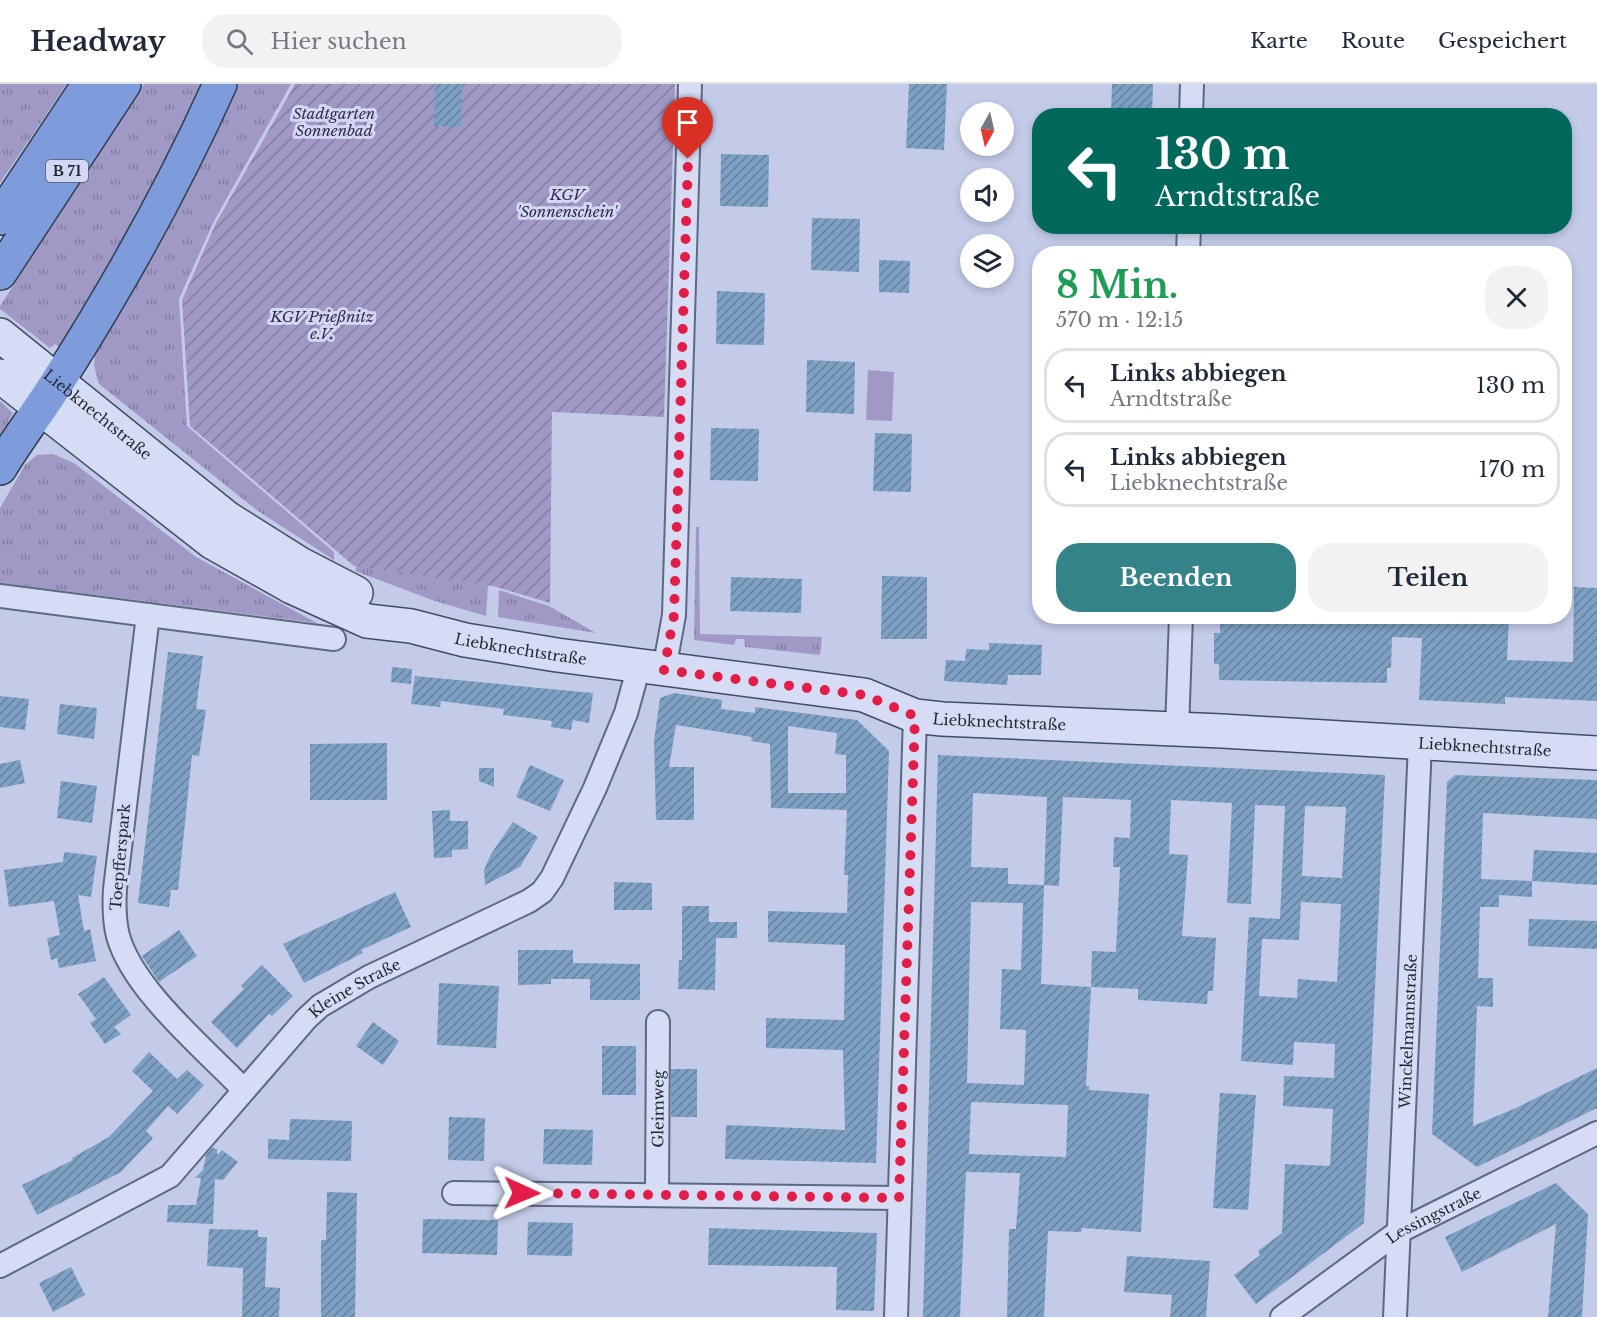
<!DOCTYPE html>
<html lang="de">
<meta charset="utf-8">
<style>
:root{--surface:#fff;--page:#f2f2f3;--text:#1f2937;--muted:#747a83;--line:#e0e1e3;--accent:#338389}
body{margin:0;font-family:"Libre Baskerville",serif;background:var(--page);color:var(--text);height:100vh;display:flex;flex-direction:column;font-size:22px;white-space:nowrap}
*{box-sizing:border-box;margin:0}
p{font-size:20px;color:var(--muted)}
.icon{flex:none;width:33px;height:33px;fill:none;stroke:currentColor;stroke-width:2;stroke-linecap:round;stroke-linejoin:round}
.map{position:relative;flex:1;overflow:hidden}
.sheet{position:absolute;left:1032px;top:162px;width:540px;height:378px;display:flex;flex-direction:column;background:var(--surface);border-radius:24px;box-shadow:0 3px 9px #0003}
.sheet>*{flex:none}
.top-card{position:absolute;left:1032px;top:24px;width:540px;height:126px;border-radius:24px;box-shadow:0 3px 9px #0003;background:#00695c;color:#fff;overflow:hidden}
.needle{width:39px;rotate:188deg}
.tools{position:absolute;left:960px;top:18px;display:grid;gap:12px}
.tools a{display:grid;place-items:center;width:54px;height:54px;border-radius:50%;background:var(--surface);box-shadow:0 3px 9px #0003;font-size:30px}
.pin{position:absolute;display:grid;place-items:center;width:51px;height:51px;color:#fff;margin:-62px -26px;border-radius:50% 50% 50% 0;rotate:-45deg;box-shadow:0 0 6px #0007}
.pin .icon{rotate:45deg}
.me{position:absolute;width:66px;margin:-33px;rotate:91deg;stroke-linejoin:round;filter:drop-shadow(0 0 4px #0008)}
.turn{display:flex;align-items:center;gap:21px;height:126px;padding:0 24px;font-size:27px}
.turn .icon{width:78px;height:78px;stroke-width:2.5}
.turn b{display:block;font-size:42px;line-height:51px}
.round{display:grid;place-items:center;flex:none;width:63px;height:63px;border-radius:24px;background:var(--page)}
.headline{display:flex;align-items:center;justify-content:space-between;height:102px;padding:0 24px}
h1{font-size:36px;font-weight:800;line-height:45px;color:#1e9e55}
.button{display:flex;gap:12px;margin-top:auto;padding:12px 24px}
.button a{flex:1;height:69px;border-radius:24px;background:var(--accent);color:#fff;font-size:24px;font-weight:800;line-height:69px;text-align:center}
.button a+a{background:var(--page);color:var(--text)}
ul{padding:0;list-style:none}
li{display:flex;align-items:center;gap:18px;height:75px;margin:0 12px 9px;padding:0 12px;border:3px solid var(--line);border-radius:24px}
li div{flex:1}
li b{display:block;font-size:22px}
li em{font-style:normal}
header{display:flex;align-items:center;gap:36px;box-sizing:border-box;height:84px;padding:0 30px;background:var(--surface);border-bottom:2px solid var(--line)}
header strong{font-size:28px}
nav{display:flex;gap:33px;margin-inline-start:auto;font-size:21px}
.search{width:420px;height:54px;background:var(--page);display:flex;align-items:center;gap:15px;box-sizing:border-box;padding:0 21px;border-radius:24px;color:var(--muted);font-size:22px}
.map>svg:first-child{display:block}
.grass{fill:url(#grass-tufts)}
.park{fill:#a199c5}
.garden{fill:url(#garden-furrows)}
.building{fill:url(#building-hatch);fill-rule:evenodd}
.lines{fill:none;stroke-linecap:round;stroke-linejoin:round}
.minor-casing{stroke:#5c6a81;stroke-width:26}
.secondary-casing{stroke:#3f4e63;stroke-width:36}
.trunk-casing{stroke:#303e4f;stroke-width:36}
.minor{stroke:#d5dcf4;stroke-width:22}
.secondary{stroke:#d5dcf4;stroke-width:33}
.trunk{stroke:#7e9bdc;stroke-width:33}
.route{stroke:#e11d48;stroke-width:10;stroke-dasharray:0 18}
.labels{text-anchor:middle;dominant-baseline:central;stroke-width:6;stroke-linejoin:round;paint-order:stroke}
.shield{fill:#d2d8f1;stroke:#545c6b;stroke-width:1.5}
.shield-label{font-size:14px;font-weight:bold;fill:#1e2732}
.park-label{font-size:15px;font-style:italic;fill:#33274d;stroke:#d2d8f1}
.street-label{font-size:15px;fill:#1e2732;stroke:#d2d8f1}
</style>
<header>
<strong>Headway</strong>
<div class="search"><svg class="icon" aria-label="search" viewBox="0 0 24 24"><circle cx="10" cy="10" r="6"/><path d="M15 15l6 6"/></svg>Hier suchen</div>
<nav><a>Karte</a><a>Route</a><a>Gespeichert</a></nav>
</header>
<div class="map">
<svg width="1597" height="1233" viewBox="0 0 1597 1233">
<defs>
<pattern id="grass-tufts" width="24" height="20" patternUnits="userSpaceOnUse" patternTransform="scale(1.5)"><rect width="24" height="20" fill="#a199c5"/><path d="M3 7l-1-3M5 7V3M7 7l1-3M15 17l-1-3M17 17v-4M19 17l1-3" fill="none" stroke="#837da1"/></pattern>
<pattern id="garden-furrows" width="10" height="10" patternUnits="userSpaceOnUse" patternTransform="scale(1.5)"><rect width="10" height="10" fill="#a199c5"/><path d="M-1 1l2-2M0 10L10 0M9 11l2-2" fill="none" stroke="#837da1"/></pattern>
<pattern id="building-hatch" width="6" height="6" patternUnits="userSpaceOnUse" patternTransform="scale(1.5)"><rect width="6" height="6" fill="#7da0c3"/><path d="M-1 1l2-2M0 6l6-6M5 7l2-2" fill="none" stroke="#66829f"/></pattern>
</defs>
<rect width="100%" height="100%" fill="#c3cbe9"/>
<path class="grass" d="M 0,0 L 67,0 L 0,99 Z
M 144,0 L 204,0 L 161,89 L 63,265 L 55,260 L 50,264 L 0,225 L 0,222 Z
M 229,0 L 291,0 L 214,137 L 179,215 L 187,342 L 334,468 L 334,476 L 258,427 L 99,300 L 94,281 L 97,254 Z
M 0,317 L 13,329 L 7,339 L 12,344 L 0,363 Z
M 53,370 L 74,379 L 196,473 L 317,539 L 0,499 L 0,424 L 25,381 L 37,371 Z
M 696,443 L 699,443 L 700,550 L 822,553 L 820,571 L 745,563 L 744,555 L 736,555 L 734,561 L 694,556 Z
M 357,482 L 488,501 L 486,532 L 435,517 L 355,487 Z
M 499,506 L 549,522 L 596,549 L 498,533 Z"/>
<path class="park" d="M 868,286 L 894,288 L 892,337 L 866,336 Z"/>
<path class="garden" d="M 295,0 L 675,0 L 664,333 L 552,328 L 550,519 L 493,502 L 354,482 L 190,342 L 182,216 L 216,139 Z"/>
<path class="building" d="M 435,0 L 462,0 L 461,43 L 434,42 Z
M 909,0 L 947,0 L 944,66 L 906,64 Z
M 1112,0 L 1153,0 L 1152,32 L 1111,32 Z
M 721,70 L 769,71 L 768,123 L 720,122 Z
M 812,134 L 860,135 L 859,188 L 811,186 Z
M 879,176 L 910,177 L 909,209 L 879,208 Z
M 717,207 L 765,209 L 764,261 L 716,260 Z
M 807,276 L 855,278 L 854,330 L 806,328 Z
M 711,344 L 759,345 L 758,397 L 710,396 Z
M 875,349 L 912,350 L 911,408 L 873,407 Z
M 882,492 L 927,493 L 927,555 L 881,555 Z
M 731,493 L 802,495 L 801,529 L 730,527 Z
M 1574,503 L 1597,504 L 1597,617 L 1505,613 L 1505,620 L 1419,616 L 1422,554 L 1392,553 L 1391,584 L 1387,584 L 1387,599 L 1219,596 L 1219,580 L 1214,580 L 1214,549 L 1220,549 L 1220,532 L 1509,532 L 1507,576 L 1573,578 Z
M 989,559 L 1042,561 L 1041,591 L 1008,591 L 1007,601 L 944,597 L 946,576 L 965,577 L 966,565 L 989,566 Z
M 168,568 L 203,572 L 196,625 L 206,626 L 199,672 L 192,671 L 178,806 L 171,806 L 169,823 L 138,819 Z
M 392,583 L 412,585 L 411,600 L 391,598 Z
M 415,592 L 593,609 L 589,639 L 573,636 L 571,646 L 551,643 L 552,637 L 503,631 L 504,625 L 441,617 L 440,623 L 411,620 Z
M 674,609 L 722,616 L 721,625 L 755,629 L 755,623 L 857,636 L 889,667 L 876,1079 L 725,1075 L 726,1041 L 845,1046 L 843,966 L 766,964 L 766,934 L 844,936 L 845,861 L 768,858 L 768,827 L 847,829 L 848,791 L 844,791 L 847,726 L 771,724 L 770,660 L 751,657 L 752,653 L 676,641 L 669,683 L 694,683 L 694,736 L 656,736 L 654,657 L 660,614 ZM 788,642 L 837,649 L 835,670 L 846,671 L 846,709 L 788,709 Z
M 0,612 L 29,615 L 25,646 L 0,643 Z
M 60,620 L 97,624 L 94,655 L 57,650 Z
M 387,659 L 387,716 L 310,716 L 310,660 Z
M 938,671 L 1385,691 L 1364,1139 L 1256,1220 L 1234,1191 L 1260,1171 L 1258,1167 L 1282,1149 L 1285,1080 L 1330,1082 L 1333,1025 L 1283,1022 L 1284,992 L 1334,994 L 1335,960 L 1294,958 L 1293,981 L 1241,977 L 1249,833 L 1280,835 L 1285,722 L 1255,721 L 1251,820 L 1227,819 L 1232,719 L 1171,716 L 1169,770 L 1188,771 L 1182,852 L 1216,854 L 1213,907 L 1208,907 L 1207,920 L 1138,916 L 1138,905 L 1091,903 L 1086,1002 L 1089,1002 L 1089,1006 L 1149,1010 L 1141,1148 L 1082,1144 L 1081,1148 L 1048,1147 L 1044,1233 L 1007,1233 L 1009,1145 L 1016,1145 L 1020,1089 L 966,1088 L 960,1233 L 923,1233 ZM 973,709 L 1047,713 L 1044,801 L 1008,800 L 1008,784 L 971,783 ZM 1063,713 L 1131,716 L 1130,754 L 1114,753 L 1113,783 L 1120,783 L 1116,868 L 1092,867 L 1091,903 L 1041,900 L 1044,801 L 1059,802 ZM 1305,722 L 1346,723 L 1342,794 L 1302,792 ZM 971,818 L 1023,819 L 1021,886 L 1002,885 L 1000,945 L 1026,946 L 1024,1001 L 967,999 ZM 1301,818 L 1341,820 L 1337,898 L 1298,895 L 1297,914 L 1259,912 L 1262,855 L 1299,856 ZM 971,1018 L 1068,1021 L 1066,1073 L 969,1070 Z
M 20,676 L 25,699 L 0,704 L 0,680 Z
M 530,681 L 564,696 L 550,727 L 516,713 Z
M 479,684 L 494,684 L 494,703 L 479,697 Z
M 1455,691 L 1597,696 L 1597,735 L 1483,729 L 1481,795 L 1532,797 L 1534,766 L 1597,769 L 1597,801 L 1532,797 L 1532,813 L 1499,811 L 1499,823 L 1480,823 L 1478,894 L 1493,894 L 1493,923 L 1477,922 L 1473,1042 L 1516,1024 L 1597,984 L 1597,1024 L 1477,1083 L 1432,1050 L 1447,698 Z
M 61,697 L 97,702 L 92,739 L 57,734 Z
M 450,726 L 450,737 L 468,737 L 468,765 L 452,766 L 452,773 L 434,774 L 432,727 Z
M 513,738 L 538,753 L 520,783 L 485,801 L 484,786 L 491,770 Z
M 64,768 L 97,772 L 91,813 L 78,811 L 84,847 L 90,845 L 96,877 L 59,884 L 57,874 L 51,876 L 47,854 L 60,851 L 54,817 L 9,823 L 4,786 L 63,778 Z
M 614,798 L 652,799 L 652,826 L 614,826 Z
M 395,808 L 411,843 L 361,866 L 363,869 L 304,899 L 283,860 Z
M 682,822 L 709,822 L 709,838 L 737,838 L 737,854 L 716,854 L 715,906 L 678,905 L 679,876 L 682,876 Z
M 1529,835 L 1597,837 L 1597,865 L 1528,862 Z
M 179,846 L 197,872 L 159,898 L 142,872 Z
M 518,866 L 573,866 L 573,879 L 640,880 L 640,916 L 590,916 L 590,895 L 551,895 L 551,900 L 518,901 Z
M 262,881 L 293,912 L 272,932 L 269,930 L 237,964 L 211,938 L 244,905 L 241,902 Z
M 104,893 L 131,931 L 114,943 L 121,950 L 105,960 L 90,939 L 96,935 L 78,910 Z
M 439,899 L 499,902 L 496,964 L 437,961 Z
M 373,938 L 399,957 L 383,981 L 356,962 Z
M 602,962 L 636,962 L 636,1011 L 602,1011 Z
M 149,968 L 177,995 L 187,986 L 204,1001 L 177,1030 L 168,1022 L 146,1047 L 153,1054 L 121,1088 L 37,1131 L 22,1101 L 73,1076 L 72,1074 L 109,1053 L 153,1007 L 132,987 Z
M 671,985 L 697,985 L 697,1033 L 671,1033 Z
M 1220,1009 L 1256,1011 L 1248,1126 L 1213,1124 Z
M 449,1033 L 485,1034 L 484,1077 L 448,1076 Z
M 290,1035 L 352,1037 L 351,1077 L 268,1075 L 268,1055 L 289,1056 Z
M 544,1045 L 593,1046 L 592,1081 L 543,1080 Z
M 212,1064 L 217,1065 L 217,1071 L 222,1066 L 238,1078 L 223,1096 L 215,1095 L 213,1140 L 167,1138 L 168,1121 L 196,1121 L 201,1094 L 195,1094 L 203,1086 L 206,1071 Z
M 1556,1099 L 1588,1130 L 1582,1233 L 1548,1233 L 1556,1140 L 1462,1188 L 1445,1153 Z
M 327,1108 L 357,1109 L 355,1233 L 321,1233 L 321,1156 L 326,1156 Z
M 423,1135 L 498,1136 L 497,1171 L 422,1169 Z
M 528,1138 L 573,1139 L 572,1172 L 527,1171 Z
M 709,1144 L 877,1149 L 874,1227 L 836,1226 L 837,1183 L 708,1181 Z
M 209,1145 L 258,1146 L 258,1153 L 267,1153 L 265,1203 L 280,1204 L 279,1233 L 242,1233 L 243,1184 L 207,1182 Z
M 1127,1172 L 1210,1177 L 1206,1233 L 1170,1233 L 1172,1211 L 1124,1208 Z
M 71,1183 L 85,1211 L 53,1228 L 39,1199 Z"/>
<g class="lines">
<defs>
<g id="minor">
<path d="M 1191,32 L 1192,0"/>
<path d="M 1188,170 L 1189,142"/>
<path d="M 0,512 L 334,555"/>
<path d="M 148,531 L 115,805 C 114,821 114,836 118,852 C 133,906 205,965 244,1006"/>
<path d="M 664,586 L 674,531 L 690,0"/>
<path d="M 1177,647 L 1181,532"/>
<path d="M 454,1109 L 899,1114"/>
<path id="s1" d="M 657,1111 L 658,938"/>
<path id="s2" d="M 0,1182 L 170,1092 L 306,935 L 320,922 L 369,893 L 529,817 L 542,808 L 552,794 L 595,704 L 626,629 L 639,582"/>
<path d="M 896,1233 L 915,632"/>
<path id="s3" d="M 1282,1233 L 1398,1148 L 1597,1049"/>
<path id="s4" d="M 1395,1233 L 1420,660"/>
</g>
<g id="secondary">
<path id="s5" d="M 0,251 L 227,434 L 300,480 L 356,509"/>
<path id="s6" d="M 0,292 L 212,458 L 292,503 L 367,537 L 411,542 L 465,556 L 557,571 L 864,611 L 915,632 L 942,635 L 1222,647 L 1597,669"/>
</g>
<path id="trunk" d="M 0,134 L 89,0
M 0,189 L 124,0
M 0,384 C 18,354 40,326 58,297 C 119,201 174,103 220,0"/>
</defs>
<use href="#minor" class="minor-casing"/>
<use href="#secondary" class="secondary-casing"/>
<use href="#trunk" class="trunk-casing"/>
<use href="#minor" class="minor"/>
<use href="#secondary" class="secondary"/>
<use href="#trunk" class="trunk"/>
</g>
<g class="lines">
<path class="route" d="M 522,1109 L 899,1114 L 915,632 L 864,611 L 664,586 L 674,531 L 688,75"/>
</g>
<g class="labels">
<rect class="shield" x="46" y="76" width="42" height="22" rx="4.5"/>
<g class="shield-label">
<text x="67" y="87">B 71</text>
</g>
<g class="park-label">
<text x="334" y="29">Stadtgarten<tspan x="334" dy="17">Sonnenbad</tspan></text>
<text x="567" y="110">KGV<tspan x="567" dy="17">'Sonnenschein'</tspan></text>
<text x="322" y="232">KGV Prießnitz<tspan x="322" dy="17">e.V.</tspan></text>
</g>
<g class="street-label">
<text stroke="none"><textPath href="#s5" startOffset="126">Liebknechtstraße</textPath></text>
<text stroke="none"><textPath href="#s6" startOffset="600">Liebknechtstraße</textPath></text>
<text stroke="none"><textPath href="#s6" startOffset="1086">Liebknechtstraße</textPath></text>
<text stroke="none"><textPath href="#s6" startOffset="1572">Liebknechtstraße</textPath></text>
<text transform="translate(120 773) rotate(-85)">Toepfferspark</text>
<text stroke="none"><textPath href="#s2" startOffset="458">Kleine Straße</textPath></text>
<text stroke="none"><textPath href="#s4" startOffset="286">Winckelmannstraße</textPath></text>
<text stroke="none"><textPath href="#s1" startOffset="86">Gleimweg</textPath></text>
<text stroke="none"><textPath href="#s3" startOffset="183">Lessingstraße</textPath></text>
</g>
</g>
</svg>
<div class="tools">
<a><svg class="needle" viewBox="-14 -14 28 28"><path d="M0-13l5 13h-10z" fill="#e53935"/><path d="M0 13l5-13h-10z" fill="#747a83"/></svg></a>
<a><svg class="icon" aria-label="sound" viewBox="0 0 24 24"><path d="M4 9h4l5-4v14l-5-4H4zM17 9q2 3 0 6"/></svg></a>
<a><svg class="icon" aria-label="layers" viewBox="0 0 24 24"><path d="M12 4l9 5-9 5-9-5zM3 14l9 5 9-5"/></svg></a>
</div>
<div class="pin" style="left:688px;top:75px;background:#d93025"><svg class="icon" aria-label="arrive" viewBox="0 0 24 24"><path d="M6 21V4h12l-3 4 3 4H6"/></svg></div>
<svg class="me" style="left:522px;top:1109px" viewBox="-20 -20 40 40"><path d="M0-17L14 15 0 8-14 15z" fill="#e11d48" stroke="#fff" stroke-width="4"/></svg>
<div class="top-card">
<div class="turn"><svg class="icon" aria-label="left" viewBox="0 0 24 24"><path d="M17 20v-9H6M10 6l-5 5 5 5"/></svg><div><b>130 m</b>Arndtstraße</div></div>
</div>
<section class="sheet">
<div class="headline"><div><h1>8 Min.</h1><p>570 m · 12:15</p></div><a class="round"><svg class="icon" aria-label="close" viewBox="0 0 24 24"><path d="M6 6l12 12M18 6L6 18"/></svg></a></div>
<ul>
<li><svg class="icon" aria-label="left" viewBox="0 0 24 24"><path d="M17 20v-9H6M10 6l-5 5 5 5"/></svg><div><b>Links abbiegen</b><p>Arndtstraße</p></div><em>130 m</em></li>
<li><svg class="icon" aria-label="left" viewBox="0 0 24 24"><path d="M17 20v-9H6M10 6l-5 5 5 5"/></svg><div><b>Links abbiegen</b><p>Liebknechtstraße</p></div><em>170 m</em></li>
</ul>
<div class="button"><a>Beenden</a><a>Teilen</a></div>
</section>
</div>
